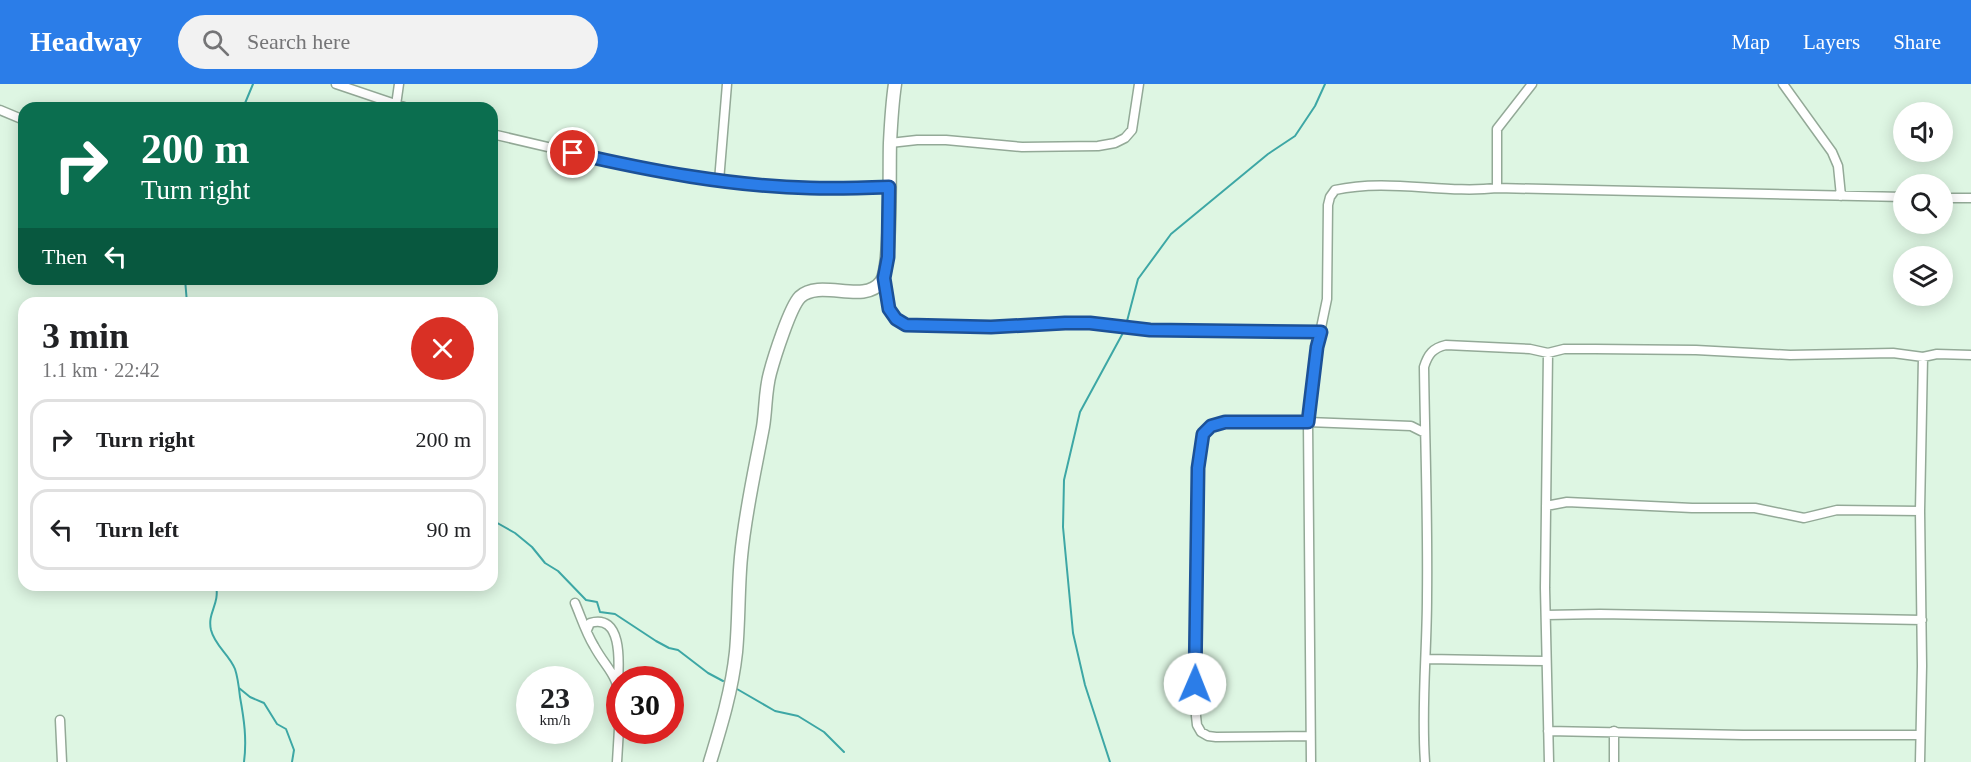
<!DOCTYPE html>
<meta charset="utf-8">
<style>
:root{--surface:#fff;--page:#f2f2f2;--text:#202124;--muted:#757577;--line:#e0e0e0;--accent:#2b7de8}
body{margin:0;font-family:"Times New Roman",serif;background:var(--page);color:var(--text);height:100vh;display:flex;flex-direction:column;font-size:22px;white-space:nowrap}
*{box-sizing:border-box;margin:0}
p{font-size:20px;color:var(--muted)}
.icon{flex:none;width:33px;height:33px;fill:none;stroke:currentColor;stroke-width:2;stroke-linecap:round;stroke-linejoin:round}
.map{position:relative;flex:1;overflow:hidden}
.sheet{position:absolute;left:18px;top:213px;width:480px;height:294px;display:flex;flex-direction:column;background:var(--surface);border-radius:18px;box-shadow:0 3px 15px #0003}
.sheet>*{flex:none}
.banner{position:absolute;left:18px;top:18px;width:480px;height:183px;border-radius:18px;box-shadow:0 3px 15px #0003;background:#0b6e4f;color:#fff;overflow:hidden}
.tools{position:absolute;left:1893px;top:18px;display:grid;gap:12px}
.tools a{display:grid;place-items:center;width:60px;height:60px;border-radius:50%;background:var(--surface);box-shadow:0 3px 15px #0003;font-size:30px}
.speed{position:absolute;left:516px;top:582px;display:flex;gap:12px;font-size:30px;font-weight:700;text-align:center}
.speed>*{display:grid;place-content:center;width:78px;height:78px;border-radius:50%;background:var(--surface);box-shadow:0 3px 15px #0003;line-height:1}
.speed small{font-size:15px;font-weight:400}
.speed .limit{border:9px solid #d22;background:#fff;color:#111}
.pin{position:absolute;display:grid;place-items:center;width:51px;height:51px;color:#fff;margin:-26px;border:3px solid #fff;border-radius:50%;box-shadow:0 2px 6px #0007}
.me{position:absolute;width:66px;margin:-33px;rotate:1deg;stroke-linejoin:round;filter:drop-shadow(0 0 4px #0008)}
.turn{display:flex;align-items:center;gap:21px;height:126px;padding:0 24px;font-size:27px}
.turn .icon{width:78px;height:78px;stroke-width:2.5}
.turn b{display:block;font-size:42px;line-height:51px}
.then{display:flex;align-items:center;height:57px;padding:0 24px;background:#0003;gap:12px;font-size:22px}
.round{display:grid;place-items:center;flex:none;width:63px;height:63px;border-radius:32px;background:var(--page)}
.summary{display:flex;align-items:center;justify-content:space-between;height:102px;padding:0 24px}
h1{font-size:36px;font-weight:700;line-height:45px}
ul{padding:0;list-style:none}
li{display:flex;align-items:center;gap:18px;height:81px;margin:0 12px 9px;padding:0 12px;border:3px solid var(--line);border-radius:18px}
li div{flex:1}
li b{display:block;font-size:22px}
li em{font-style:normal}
header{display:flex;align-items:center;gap:36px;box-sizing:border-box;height:84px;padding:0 30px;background:var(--accent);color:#fff}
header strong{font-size:28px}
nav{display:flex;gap:33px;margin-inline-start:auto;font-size:21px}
.search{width:420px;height:54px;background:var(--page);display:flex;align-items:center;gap:15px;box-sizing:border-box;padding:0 21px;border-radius:33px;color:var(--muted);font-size:22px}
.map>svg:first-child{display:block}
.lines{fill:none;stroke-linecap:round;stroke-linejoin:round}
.stream{stroke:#3da7a5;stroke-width:2}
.street-casing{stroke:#93a997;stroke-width:11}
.secondary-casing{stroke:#93a997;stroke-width:15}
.street{stroke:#fff;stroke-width:8}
.secondary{stroke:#fff;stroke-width:12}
.route-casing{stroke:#1c5197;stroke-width:15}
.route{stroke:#2b7de8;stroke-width:10}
</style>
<header>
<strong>Headway</strong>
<div class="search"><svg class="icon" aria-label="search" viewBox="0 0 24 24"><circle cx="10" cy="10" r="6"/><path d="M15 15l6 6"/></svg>Search here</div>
<nav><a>Map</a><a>Layers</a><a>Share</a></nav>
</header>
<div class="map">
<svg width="1971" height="678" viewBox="0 0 1971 678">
<rect width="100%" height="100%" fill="#def6e3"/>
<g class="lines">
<path class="stream" d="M 243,24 L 253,0
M 185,195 L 187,219
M 1126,241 L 1138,195 L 1171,150 L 1268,70 L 1295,52 L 1315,22 L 1325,0
M 492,436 L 515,449 L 532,463 L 545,479 L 558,487 L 586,516 L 597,518 L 600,528 L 615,530 L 656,557 L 669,564 L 678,566 L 708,589 L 723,597
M 216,501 C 220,521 207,528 211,546 C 215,562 229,570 235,585 C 238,594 239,604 240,613 C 244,635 247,655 244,678
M 239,604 L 250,613 L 264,619 L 277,640 L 286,645 L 294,666 L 292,678
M 737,605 L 775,627 L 798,632 L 824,648 L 844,668
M 1110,678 L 1085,601 L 1073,549 L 1063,443 L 1064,396 L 1080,328 L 1124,247"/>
<defs>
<path id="street" d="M 336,0 L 407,24
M 1783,0 L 1832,68 L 1838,82 L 1841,112
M 396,21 L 399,0
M 0,26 L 24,36
M 492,50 L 642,85 L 719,97 L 810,104 L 889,103
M 890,59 L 917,56 L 946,56 L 1022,63 L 1098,62 L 1115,59 L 1125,54 L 1132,46 L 1139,0
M 719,97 L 727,0
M 1497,104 L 1497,45 L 1532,0
M 1942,114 L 1971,114
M 884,194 L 889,225 L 896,235 L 906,241 L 943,241 L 991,243 L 1076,239 L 1150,246 L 1321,248
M 1548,269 L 1545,504 L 1549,678
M 1546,422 L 1567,418 L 1692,424 L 1755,424 L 1804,434 L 1837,426 L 1920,427
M 575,519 C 581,533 586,549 594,562 C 607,586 619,590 620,621
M 1546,531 L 1600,530 L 1922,536
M 587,546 L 590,539 C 623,529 619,580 618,598
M 1427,575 L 1546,577
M 60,636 L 62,678
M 1548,647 L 1743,651 L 1920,651
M 1614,647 L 1614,678
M 1309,652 L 1216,653 L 1208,652 L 1201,648 L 1197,641 L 1196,632 L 1199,384 L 1203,350 L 1211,342 L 1225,338 L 1308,338 L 1411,342 L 1425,349
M 617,678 L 620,628
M 1311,678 L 1308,338 L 1317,263 L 1327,215 L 1328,121 L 1330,113 L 1335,106 C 1389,94 1443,110 1497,104 L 1904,113
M 1425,678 C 1421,623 1427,568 1427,513 C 1428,436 1425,359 1424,283 C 1428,270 1433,264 1446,261 L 1530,265 L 1548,269 L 1564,265 L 1595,265 L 1696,266 L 1790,271 L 1893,269 L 1923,273 L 1937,270 L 1971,271
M 1920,678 L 1922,582 L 1920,427 L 1923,273"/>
<path id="secondary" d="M 710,678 C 721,642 732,606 736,568 C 739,536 738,504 741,473 C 745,429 755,386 763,343 C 766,325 765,307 770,289 C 774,274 790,223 800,213 C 820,194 864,221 881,198 C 892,183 889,83 890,59 C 891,39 892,20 895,0"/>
</defs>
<use href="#street" class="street-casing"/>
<use href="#secondary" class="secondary-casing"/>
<use href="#street" class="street"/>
<use href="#secondary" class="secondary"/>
</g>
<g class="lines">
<defs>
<path id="route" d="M 573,69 C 651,87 730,102 810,104 C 837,105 863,104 889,103 L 888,173 L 884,194 L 889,225 L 896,235 L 906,241 L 991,243 L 1065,239 L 1090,239 L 1150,246 L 1321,248 L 1317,263 L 1308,338 L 1225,338 L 1211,342 L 1203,350 L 1198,384 L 1195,600"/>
</defs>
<use href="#route" class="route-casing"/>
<use href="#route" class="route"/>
</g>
</svg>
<div class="tools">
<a><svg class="icon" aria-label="sound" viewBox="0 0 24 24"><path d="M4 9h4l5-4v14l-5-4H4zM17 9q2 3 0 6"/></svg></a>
<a><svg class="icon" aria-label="search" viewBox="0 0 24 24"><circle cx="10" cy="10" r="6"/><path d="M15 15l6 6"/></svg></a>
<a><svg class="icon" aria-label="layers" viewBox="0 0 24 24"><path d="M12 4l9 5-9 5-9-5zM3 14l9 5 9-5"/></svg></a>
</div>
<div class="speed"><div>23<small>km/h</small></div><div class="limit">30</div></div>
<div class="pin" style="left:573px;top:69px;background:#d93025"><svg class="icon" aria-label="arrive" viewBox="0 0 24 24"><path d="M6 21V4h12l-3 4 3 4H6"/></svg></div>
<svg class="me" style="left:1195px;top:600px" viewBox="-20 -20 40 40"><circle r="19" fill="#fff"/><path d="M0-13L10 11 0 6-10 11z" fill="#2b7de8"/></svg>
<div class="banner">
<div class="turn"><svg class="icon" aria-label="right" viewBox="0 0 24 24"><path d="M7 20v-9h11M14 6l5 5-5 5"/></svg><div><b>200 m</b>Turn right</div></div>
<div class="then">Then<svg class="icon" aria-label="left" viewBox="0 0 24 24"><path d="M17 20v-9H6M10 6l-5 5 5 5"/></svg></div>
</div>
<section class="sheet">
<div class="summary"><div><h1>3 min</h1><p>1.1 km · 22:42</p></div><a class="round" style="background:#d93025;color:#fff"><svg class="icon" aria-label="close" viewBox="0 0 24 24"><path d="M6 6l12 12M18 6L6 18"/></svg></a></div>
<ul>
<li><svg class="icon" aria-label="right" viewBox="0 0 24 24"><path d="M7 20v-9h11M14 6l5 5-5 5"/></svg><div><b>Turn right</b></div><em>200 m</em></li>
<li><svg class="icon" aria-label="left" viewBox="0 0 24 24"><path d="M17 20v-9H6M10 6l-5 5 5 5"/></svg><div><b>Turn left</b></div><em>90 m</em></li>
</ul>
</section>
</div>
